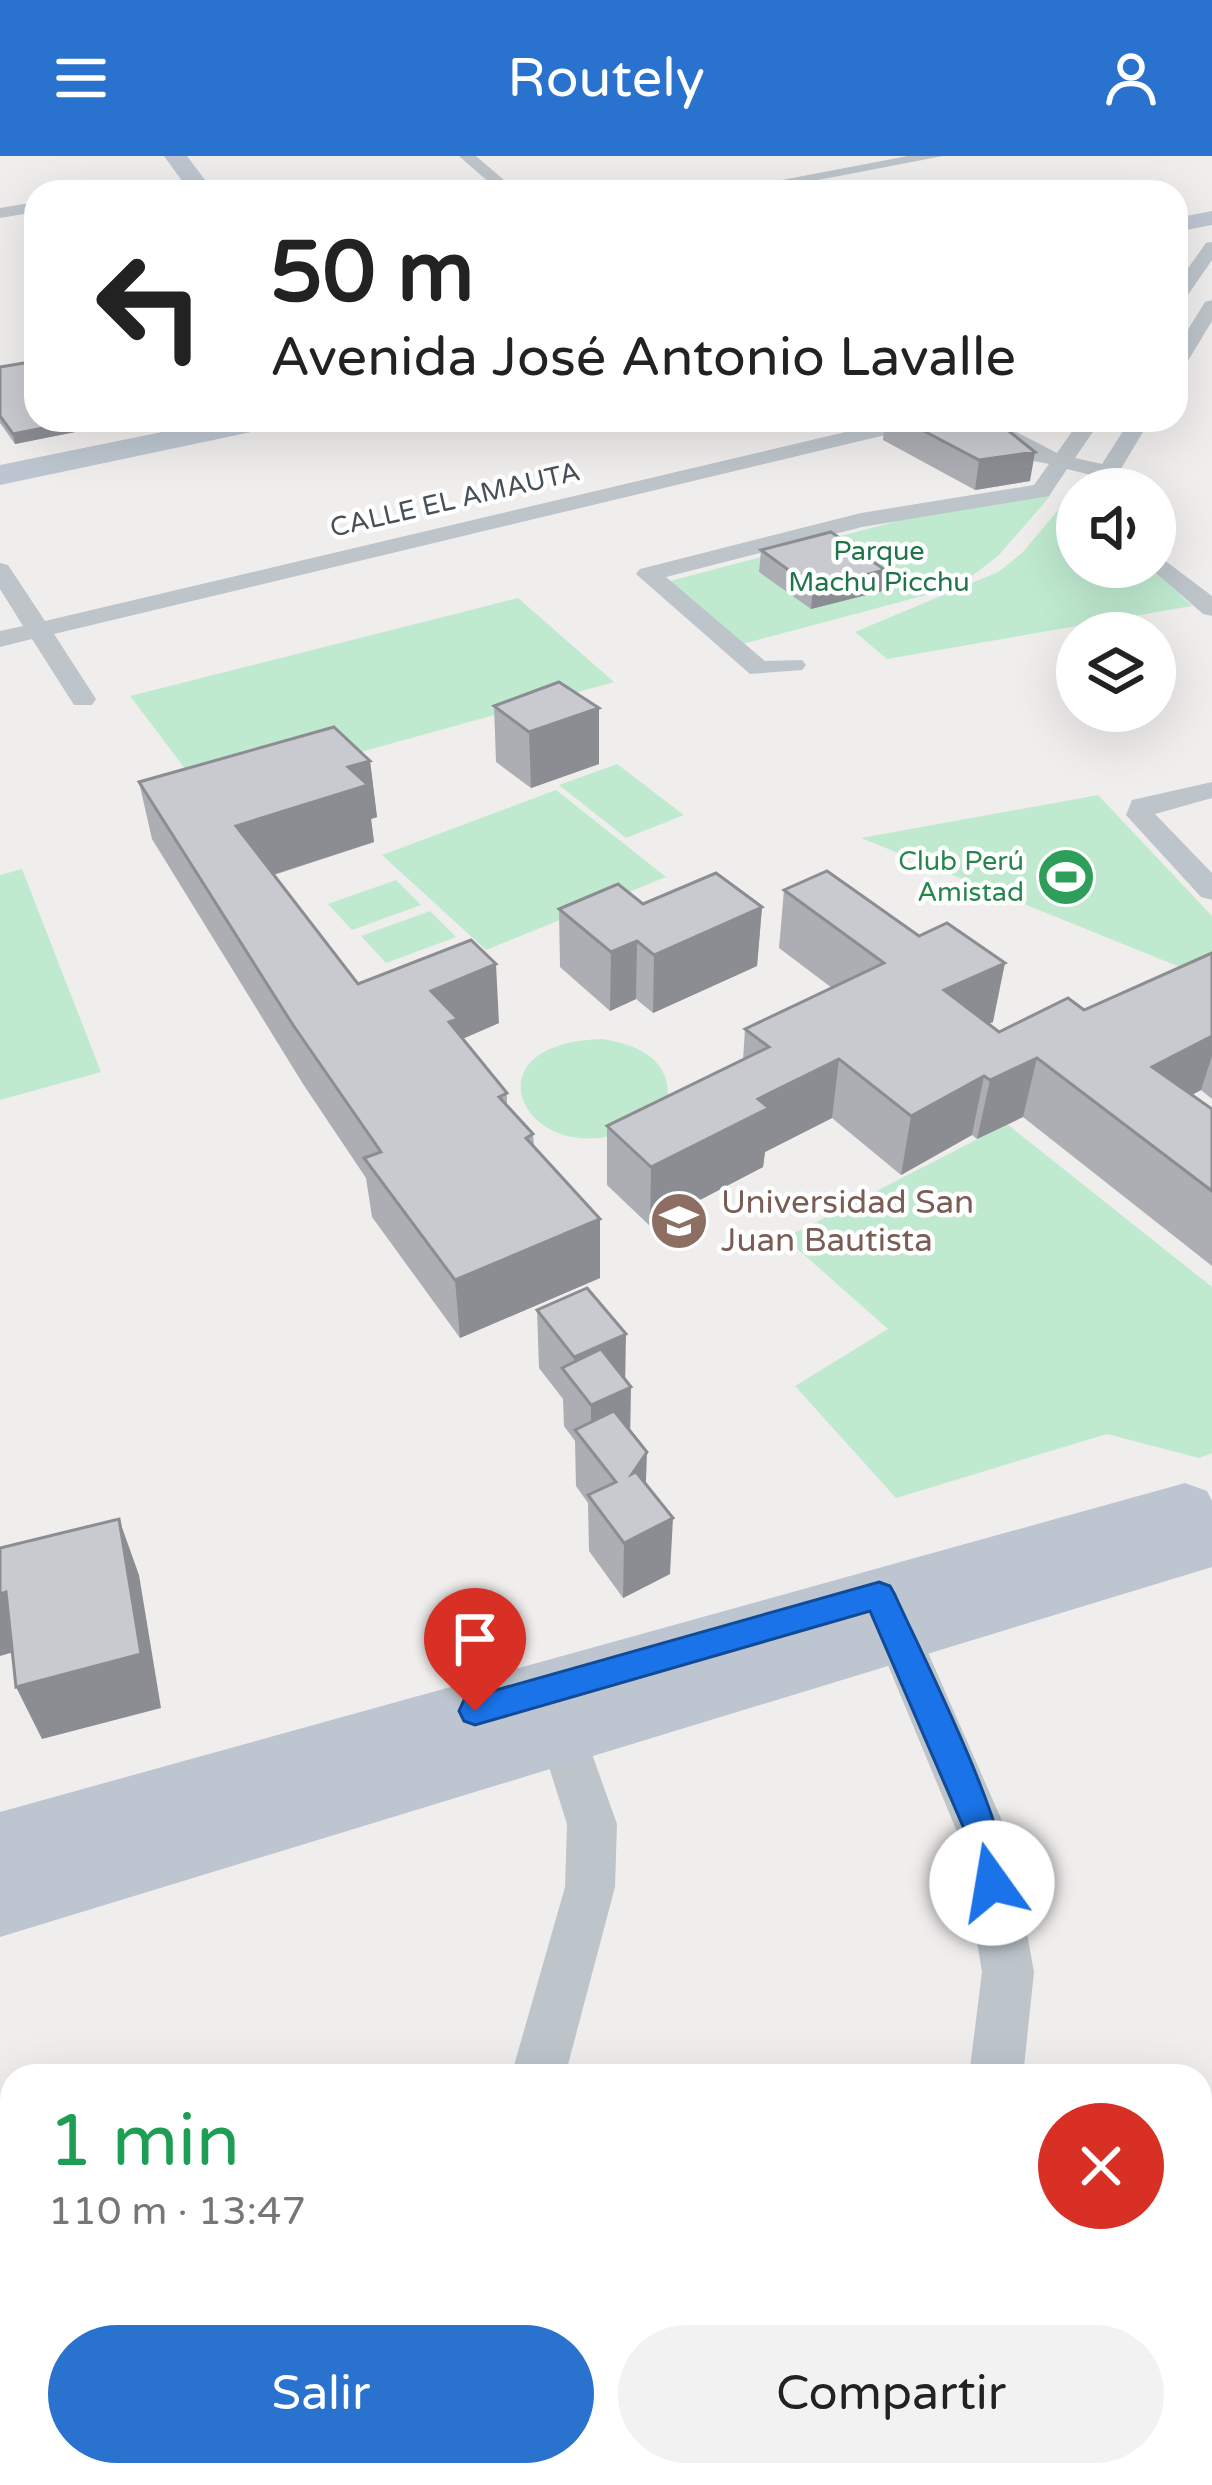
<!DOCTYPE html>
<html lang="es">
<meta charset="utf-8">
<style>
:root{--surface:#fff;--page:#f2f2f2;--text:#222;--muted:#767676;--accent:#2972ce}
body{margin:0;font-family:"Varela Round",sans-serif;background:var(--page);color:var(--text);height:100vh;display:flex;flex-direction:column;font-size:45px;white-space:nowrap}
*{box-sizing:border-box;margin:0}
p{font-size:39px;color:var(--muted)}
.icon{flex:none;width:66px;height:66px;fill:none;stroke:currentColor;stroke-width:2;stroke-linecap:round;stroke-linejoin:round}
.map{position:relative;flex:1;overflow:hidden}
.details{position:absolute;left:0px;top:1908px;width:1212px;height:423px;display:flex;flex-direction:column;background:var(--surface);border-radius:36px 36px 0 0;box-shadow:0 12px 48px #0002}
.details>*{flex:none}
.hud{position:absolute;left:24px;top:24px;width:1164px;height:252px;border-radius:36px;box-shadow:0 12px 48px #0002;background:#fff;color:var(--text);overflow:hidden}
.controls{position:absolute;left:1056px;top:312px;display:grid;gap:24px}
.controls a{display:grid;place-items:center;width:120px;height:120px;border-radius:50%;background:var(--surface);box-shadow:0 12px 48px #0002;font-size:60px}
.pin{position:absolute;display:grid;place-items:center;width:102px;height:102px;color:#fff;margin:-123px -51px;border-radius:50% 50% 50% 0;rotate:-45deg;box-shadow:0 0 12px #0007}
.pin .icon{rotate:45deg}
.me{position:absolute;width:132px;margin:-66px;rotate:347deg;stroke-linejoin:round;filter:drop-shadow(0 0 9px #0008)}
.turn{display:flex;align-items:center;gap:42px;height:252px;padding:0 48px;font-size:54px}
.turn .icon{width:156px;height:156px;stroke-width:2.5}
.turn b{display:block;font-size:84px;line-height:102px}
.round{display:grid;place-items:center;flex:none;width:126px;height:126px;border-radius:63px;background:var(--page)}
.head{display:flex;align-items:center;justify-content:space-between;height:204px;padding:0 48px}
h1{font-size:72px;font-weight:600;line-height:90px;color:#1e9e55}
.cta{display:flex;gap:24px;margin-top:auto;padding:24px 48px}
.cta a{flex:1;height:138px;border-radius:72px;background:var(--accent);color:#fff;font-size:48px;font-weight:600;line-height:138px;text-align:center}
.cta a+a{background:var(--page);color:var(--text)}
header{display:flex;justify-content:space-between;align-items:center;height:156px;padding:0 48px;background:var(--accent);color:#fff;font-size:54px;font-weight:600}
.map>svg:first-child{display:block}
.green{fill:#bfead0}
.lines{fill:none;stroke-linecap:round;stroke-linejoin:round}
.street{fill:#bdc5cb;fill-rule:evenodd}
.secondary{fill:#bdc6d0;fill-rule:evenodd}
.wall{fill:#acaeb3}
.shaded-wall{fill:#8c8d92}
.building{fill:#c8cad0;stroke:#8c8d92;stroke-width:3}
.route{fill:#1a73e8;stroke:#114b97;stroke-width:3}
.labels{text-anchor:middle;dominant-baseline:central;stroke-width:9;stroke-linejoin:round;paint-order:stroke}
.far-street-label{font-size:27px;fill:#475159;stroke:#fff}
.far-park-label{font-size:27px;fill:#1f7449;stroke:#fff}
.far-leisure-label{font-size:27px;fill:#27864d;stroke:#fff;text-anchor:end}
.education-label{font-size:33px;fill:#785e54;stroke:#fff;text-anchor:start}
</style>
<header><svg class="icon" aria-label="menu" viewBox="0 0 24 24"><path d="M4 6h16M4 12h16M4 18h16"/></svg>Routely<svg class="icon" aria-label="person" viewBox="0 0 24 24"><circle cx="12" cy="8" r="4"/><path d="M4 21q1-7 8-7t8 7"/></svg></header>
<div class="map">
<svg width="1212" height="2329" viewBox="0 0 1212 2329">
<rect width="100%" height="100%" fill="#f0eded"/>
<path class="green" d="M 1051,339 L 999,399 L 967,424 L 930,438 L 742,488 L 666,426 L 924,358 Z
M 1065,346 L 1077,350 L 1077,411 L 1150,411 L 1192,450 L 887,503 L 855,476 L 998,416 L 1022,397 Z
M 518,442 L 614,526 L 205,639 L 130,540 Z
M 617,608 L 684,659 L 626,682 L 559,629 Z
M 556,634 L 666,721 L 486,794 L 382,699 Z
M 1098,639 L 1212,760 L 1212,824 L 861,682 Z
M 22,713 L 101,916 L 0,944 L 0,719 Z
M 396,724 L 421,749 L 352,774 L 328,748 Z
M 430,755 L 456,781 L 386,807 L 361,780 Z
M 603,883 C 637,889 670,902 668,942 C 652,953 632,974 614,979 C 520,1004 467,886 603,883 Z
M 1007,968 L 1212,1131 L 1212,1297 L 1199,1302 L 1107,1278 L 896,1342 L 795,1230 L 888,1173 L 785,1082 Z
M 12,2244 L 12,2319 L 364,2319 L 361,2329 L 0,2329 L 0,2249 Z"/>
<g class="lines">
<path class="street" d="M 459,0 L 476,0 L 518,36 L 500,36 Z
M 908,0 L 943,0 L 755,36 L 719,36 Z
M 195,22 L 203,27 L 201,30 L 126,36 Z
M 36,46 L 36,56 L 0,62 L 0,52 Z
M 1212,86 L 1212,104 L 1183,146 L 1176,148 L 1176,129 L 1206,87 Z
M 1212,144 L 1212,165 L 1183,213 L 1176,215 L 1176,193 L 1205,146 Z
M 896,264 L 933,264 L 923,270 L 54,478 L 96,543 L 92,549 L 74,549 L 32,483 L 0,491 L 0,475 L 23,470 L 0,433 L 0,407 L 8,409 L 45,465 Z
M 968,264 L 993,264 L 1057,297 L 1080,264 L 1101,264 L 1075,302 L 1102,308 L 1130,264 L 1150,264 L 1109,333 L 1087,333 L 1095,320 L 1067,313 L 1049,340 L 862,371 L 666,421 L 765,505 L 802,504 L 806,509 L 802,514 L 750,518 L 636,418 L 640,413 L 861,357 L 1034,329 L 1049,308 L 1029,304 Z
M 1155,397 L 1212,440 L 1212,460 L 1203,458 L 1149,411 L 1155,411 Z
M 1212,626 L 1212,642 L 1155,658 L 1212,717 L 1212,744 L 1201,741 L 1126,659 L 1132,644 Z
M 888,1437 L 904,1442 L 1010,1683 L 1034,1816 L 1023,1920 L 969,1920 L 982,1816 L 960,1683 L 866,1456 L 872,1442 Z
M 555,1536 L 572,1542 L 617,1668 L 615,1731 L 565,1920 L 511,1920 L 565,1731 L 567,1668 L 532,1557 L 538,1542 Z
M 12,2157 L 12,2217 L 0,2221 L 0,2161 Z
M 392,2319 L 454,2319 L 451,2329 L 389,2329 Z
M 919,2319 L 981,2319 L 980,2329 L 918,2329 Z"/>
<path class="secondary" d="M 164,0 L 187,0 L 214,36 L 190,36 Z
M 1212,55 L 1212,69 L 1176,76 L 1176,62 Z
M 221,264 L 281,264 L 266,273 L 0,329 L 0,309 Z
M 1185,1327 L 1207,1335 L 1212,1345 L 1212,1411 L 0,1781 L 0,1656 Z"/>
</g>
<path class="wall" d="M 0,211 L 85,274 L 15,288 L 0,267 Z
M 885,264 L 995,264 L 1030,325 L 975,334 L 883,284 Z
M 761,394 L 885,414 L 882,435 L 811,453 L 759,416 Z
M 494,550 L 599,552 L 599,608 L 531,632 L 496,606 Z
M 370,605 L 377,661 L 371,663 L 374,686 L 274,719 L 358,828 L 499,867 L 462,883 L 507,937 L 507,950 L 533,978 L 534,990 L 600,1063 L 600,1122 L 460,1182 L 372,1061 L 366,1022 L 303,928 L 152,683 L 139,626 Z
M 784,734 L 993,866 L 988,868 L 999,876 L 1084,854 L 1212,797 L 1212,943 L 1201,934 L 1192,939 L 1212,953 L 1212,1110 L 1023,961 L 977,983 L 972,979 L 901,1019 L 832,962 L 765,996 L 763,1011 L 650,1070 L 607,1029 L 607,970 L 743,904 L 745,873 L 832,832 L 779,792 Z
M 643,748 L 762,751 L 757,810 L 653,857 L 636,843 L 610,855 L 560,811 L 559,753 Z
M 537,1154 L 625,1223 L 630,1275 L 670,1418 L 623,1442 L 589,1395 L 588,1347 L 576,1330 L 575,1285 L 564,1270 L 563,1243 L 539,1212 Z"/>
<path class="shaded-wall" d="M 83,264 L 85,274 L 15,288 L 13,278 Z
M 1035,296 L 1030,325 L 975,334 L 979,304 Z
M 885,414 L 882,435 L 811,453 L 813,432 Z
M 599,552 L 599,608 L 531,632 L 529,576 Z
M 370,605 L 377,661 L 371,663 L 374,686 L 247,727 L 236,670 L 348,611 Z
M 762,751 L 757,810 L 653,857 L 654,799 Z
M 637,785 L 636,843 L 610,855 L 611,796 Z
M 1005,807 L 993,866 L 933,893 L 944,834 Z
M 496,808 L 499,867 L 460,884 L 431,835 Z
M 1212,880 L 1212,900 L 1201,934 L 1135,969 L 1152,911 Z
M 1037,902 L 1023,961 L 977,983 L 990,924 Z
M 839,903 L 832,962 L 765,996 L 763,1011 L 650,1070 L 651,1011 L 758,943 Z
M 984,920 L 972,979 L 901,1019 L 911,960 Z
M 600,1063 L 600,1122 L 460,1182 L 455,1124 Z
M 626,1178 L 625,1233 L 631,1231 L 630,1288 L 591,1295 L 591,1249 L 575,1228 L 574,1201 Z
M 647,1296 L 645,1353 L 632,1318 Z
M 673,1362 L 670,1418 L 623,1442 L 624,1387 Z
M 119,1363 L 139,1419 L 161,1552 L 42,1583 L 16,1531 Z
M 6,1436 L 31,1491 L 0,1500 L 0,1438 Z"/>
<path class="building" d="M 36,205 L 36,264 L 83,264 L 13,278 L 0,260 L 0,211 Z
M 903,264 L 995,264 L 1035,296 L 979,304 Z
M 831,376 L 885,414 L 813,432 L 761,394 Z
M 559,526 L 599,552 L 529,576 L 494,550 Z
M 334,571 L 370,605 L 348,611 L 368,629 L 236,670 L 358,828 L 471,784 L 496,808 L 431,835 L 458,863 L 449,866 L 507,937 L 499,941 L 533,978 L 526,982 L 600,1063 L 455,1124 L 364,1002 L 381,996 L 293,869 L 139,626 Z
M 827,715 L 919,780 L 947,767 L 1005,807 L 944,834 L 999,876 L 1068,842 L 1084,854 L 1212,797 L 1212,880 L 1152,911 L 1212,953 L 1212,1035 L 1037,902 L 990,924 L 984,920 L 911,960 L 839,903 L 758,943 L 769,952 L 651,1011 L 607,970 L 769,891 L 745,873 L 884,807 L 784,734 Z
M 716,717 L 762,751 L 654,799 L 637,785 L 611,796 L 559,753 L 618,728 L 643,748 Z
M 587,1132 L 626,1178 L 574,1201 L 537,1154 Z
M 601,1193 L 631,1231 L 591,1249 L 562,1212 Z
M 614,1255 L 647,1296 L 632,1318 L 636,1316 L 673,1362 L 624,1387 L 588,1339 L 616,1326 L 575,1274 Z
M 119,1363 L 141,1498 L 16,1531 L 6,1436 L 0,1438 L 0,1392 Z"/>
<path class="route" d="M 879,1426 L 890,1430 L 895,1439 C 918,1491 1023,1696 1005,1739 L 992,1744 L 980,1739 L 968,1682 L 870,1455 L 475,1569 L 464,1565 L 459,1555 L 464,1544 L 475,1540 Z"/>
<defs>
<symbol id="stadium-disc" viewBox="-11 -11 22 22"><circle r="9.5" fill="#2e9e5b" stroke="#fff"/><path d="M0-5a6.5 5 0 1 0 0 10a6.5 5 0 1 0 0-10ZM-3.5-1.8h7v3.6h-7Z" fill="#fff"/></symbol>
<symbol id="university-disc" viewBox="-11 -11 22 22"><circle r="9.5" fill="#8d6e63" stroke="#fff"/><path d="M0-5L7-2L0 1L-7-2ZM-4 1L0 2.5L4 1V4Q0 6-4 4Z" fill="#fff"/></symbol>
</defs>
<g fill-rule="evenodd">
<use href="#stadium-disc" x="1033" y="688" width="66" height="66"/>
<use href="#university-disc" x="646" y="1032" width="66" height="66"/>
</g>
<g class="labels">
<g class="far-street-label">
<text transform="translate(455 344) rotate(-13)">CALLE EL AMAUTA</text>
</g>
<g class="far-park-label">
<text x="879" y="395">Parque<tspan x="879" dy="31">Machu Picchu</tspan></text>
</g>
<g class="far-leisure-label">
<text x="1024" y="705">Club Perú<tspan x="1024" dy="31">Amistad</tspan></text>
</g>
<g class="education-label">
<text x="721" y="1046">Universidad San<tspan x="721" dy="38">Juan Bautista</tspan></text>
</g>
</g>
</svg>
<div class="controls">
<a><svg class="icon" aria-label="sound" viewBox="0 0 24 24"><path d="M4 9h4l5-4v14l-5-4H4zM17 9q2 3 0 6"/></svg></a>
<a><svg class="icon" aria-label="layers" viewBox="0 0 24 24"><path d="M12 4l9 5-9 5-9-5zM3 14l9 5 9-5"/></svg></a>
</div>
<div class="pin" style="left:475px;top:1555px;background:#d93025"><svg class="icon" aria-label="arrive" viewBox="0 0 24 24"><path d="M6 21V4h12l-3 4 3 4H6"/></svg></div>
<svg class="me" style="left:992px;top:1727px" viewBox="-20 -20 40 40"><circle r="19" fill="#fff"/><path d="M0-13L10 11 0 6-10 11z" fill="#1a73e8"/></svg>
<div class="hud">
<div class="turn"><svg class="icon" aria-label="left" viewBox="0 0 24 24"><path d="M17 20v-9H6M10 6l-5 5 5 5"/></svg><div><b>50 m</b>Avenida José Antonio Lavalle</div></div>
</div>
<section class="details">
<div class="head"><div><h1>1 min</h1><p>110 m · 13:47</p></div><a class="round" style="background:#d93025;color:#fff"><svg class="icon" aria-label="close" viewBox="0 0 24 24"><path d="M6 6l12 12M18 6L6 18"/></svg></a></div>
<div class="cta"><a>Salir</a><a>Compartir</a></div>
</section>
</div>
